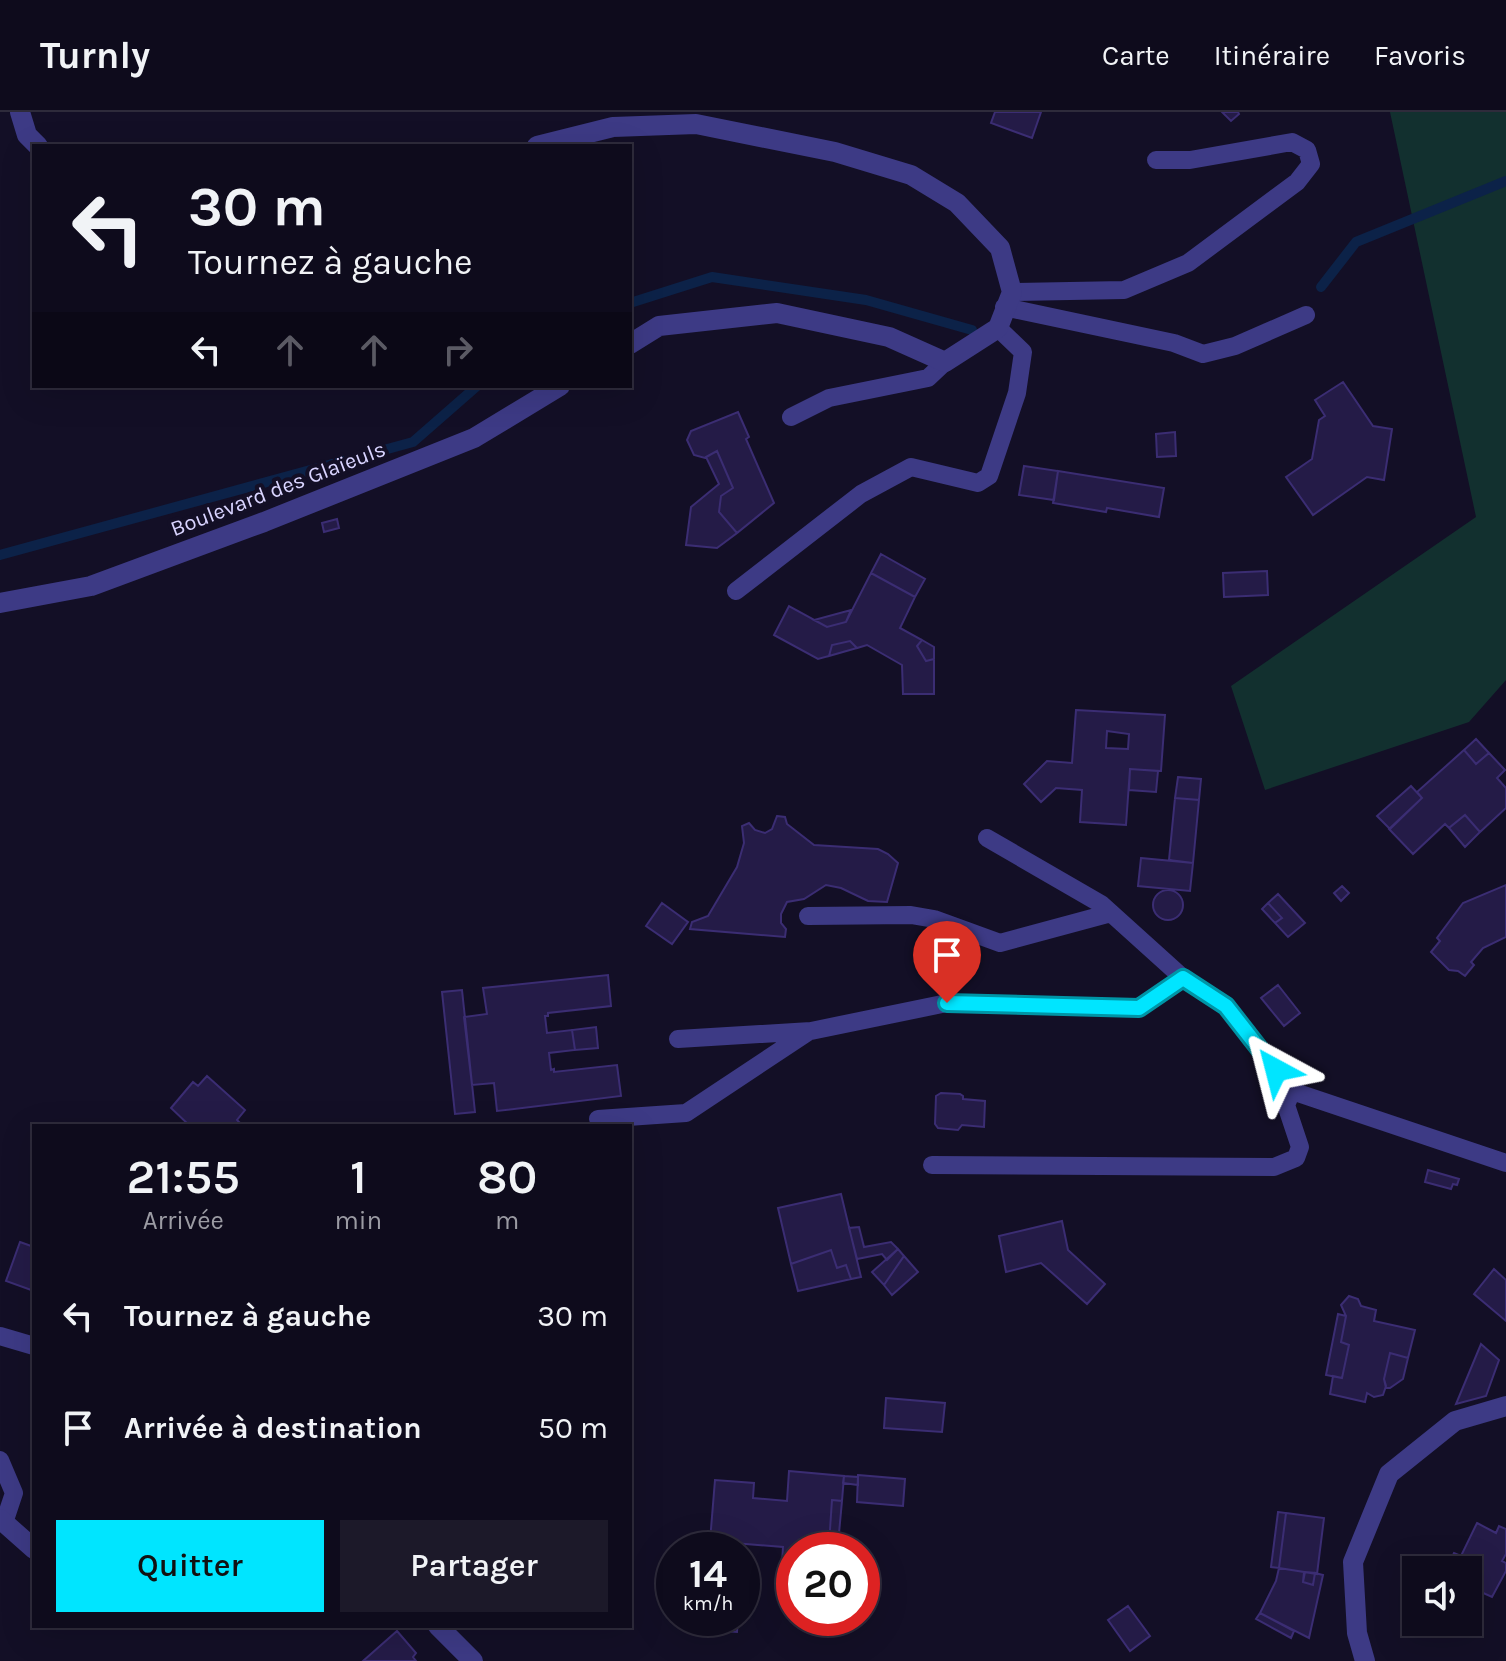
<!DOCTYPE html>
<html lang="fr">
<meta charset="utf-8">
<style>
:root{--surface:#0e0b1c;--page:#1c1929;--text:#f1f3f6;--muted:#9b9ba3;--line:#2e2b3b;--accent:#00e5ff}
body{margin:0;font-family:Karla,sans-serif;background:var(--page);color:var(--text);height:100vh;display:flex;flex-direction:column;font-size:30px;white-space:nowrap}
*{box-sizing:border-box;margin:0}
p{font-size:26px;color:var(--muted)}
.icon{flex:none;width:44px;height:44px;fill:none;stroke:currentColor;stroke-width:2;stroke-linecap:round;stroke-linejoin:round}
.map{position:relative;flex:1;overflow:hidden}
.details{position:absolute;left:32px;top:1012px;width:600px;height:504px;display:flex;flex-direction:column;background:var(--surface);border-radius:0px;box-shadow:0 8px 32px #0002,0 0 0 2px var(--line)}
.details>*{flex:none}
.guide{position:absolute;left:32px;top:32px;width:600px;height:244px;border-radius:0px;box-shadow:0 8px 32px #0002,0 0 0 2px var(--line);background:#0e0b1c;color:var(--text);overflow:hidden}
.tools{position:absolute;left:1402px;top:1444px;display:grid;gap:16px}
.tools a{display:grid;place-items:center;width:80px;height:80px;border-radius:0px;background:var(--surface);box-shadow:0 8px 32px #0002,0 0 0 2px var(--line);font-size:40px}
.speed{position:absolute;left:656px;top:1420px;display:flex;gap:16px;font-size:40px;font-weight:700;text-align:center}
.speed>*{display:grid;place-content:center;width:104px;height:104px;border-radius:50%;background:var(--surface);box-shadow:0 8px 32px #0002,0 0 0 2px var(--line);line-height:1}
.speed small{font-size:20px;font-weight:400}
.speed .limit{border:12px solid #d22;background:#fff;color:#111}
.pin{position:absolute;display:grid;place-items:center;width:68px;height:68px;color:#fff;margin:-82px -34px;border-radius:50% 50% 50% 0;rotate:-45deg;box-shadow:0 0 8px #0007}
.pin .icon{rotate:45deg}
.me{position:absolute;width:88px;margin:-44px;rotate:322deg;stroke-linejoin:round;filter:drop-shadow(0 0 6px #0008)}
.turn{display:flex;align-items:center;gap:28px;height:168px;padding:0 24px;font-size:36px}
.turn .icon{width:104px;height:104px;stroke-width:2.5}
.turn b{display:block;font-size:56px;line-height:68px}
.lanes{display:flex;align-items:center;height:76px;padding:0 24px;background:#0003;justify-content:center;gap:40px;direction:ltr}
.lanes .off{opacity:.35}
.eta{display:flex;justify-content:space-evenly;align-items:center;height:136px;text-align:center}
.eta b{font-size:48px;font-weight:600;line-height:56px}
.cta{display:flex;gap:16px;margin-top:auto;padding:16px 24px}
.cta a{flex:1;height:92px;border-radius:0px;background:var(--accent);color:#111;font-size:32px;font-weight:600;line-height:92px;text-align:center}
.cta a+a{background:var(--page);color:var(--text)}
ul{padding:0;list-style:none}
li{display:flex;align-items:center;gap:24px;height:112px;padding:0 24px}
li div{flex:1}
li b{display:block;font-size:30px}
li em{font-style:normal}
header{display:flex;align-items:center;gap:48px;box-sizing:border-box;height:112px;padding:0 40px;background:var(--surface);border-bottom:2px solid var(--line)}
header strong{font-size:38px}
nav{display:flex;gap:44px;margin-inline-start:auto;font-size:28px}
.map>svg:first-child{display:block}
.green{fill:#12302f}
.lines{fill:none;stroke-linecap:round;stroke-linejoin:round}
.stream{stroke:#0c2248;stroke-width:10}
.building{fill:#241b47;stroke:#3b2d73;stroke-width:2;fill-rule:evenodd}
.lane{stroke:#3d3a85;stroke-width:18}
.street{stroke:#3d3a85;stroke-width:20}
.route-casing{stroke:#0095a6;stroke-width:20}
.route{stroke:#00e5ff;stroke-width:14}
.labels{text-anchor:middle;dominant-baseline:central;stroke-width:8;stroke-linejoin:round;paint-order:stroke}
.street-label{font-size:22px;fill:#d9d4ff;stroke:#130f26}
</style>
<header>
<strong>Turnly</strong>
<nav><a>Carte</a><a>Itinéraire</a><a>Favoris</a></nav>
</header>
<div class="map">
<svg width="1506" height="1549" viewBox="0 0 1506 1549">
<rect width="100%" height="100%" fill="#130f26"/>
<path class="green" d="M 1390,0 L 1506,0 L 1506,568 L 1469,610 L 1265,678 L 1231,574 L 1476,405 Z"/>
<g class="lines">
<path class="stream" d="M 1321,175 L 1356,130 L 1506,69
M 630,191 L 712,165 L 866,188 L 972,218
M 0,443 L 413,330 L 477,274"/>
</g>
<path class="building" d="M 995,0 L 1041,0 L 1032,26 L 991,11 Z
M 1222,0 L 1238,0 L 1239,2 L 1231,9 Z
M 1343,270 L 1373,314 L 1392,317 L 1384,368 L 1367,365 L 1313,403 L 1286,365 L 1312,347 L 1319,308 L 1325,304 L 1315,288 Z
M 738,300 L 749,325 L 746,327 L 774,391 L 737,421 L 719,400 L 721,384 L 733,376 L 717,339 L 705,346 L 694,343 L 687,328 L 691,319 Z
M 1175,320 L 1176,344 L 1157,345 L 1156,322 Z
M 717,339 L 733,376 L 721,384 L 719,400 L 737,421 L 717,436 L 686,433 L 691,395 L 719,372 L 706,345 Z
M 1024,354 L 1058,359 L 1054,388 L 1019,383 Z
M 1058,359 L 1164,376 L 1159,405 L 1107,396 L 1106,400 L 1053,391 Z
M 337,407 L 339,416 L 324,420 L 322,411 Z
M 881,442 L 925,467 L 915,485 L 871,461 Z
M 1267,459 L 1268,483 L 1224,485 L 1223,461 Z
M 871,461 L 915,485 L 900,516 L 922,528 L 917,534 L 926,549 L 934,547 L 934,582 L 903,582 L 902,553 L 867,533 L 857,536 L 850,529 L 832,533 L 829,544 L 818,547 L 774,523 L 789,494 L 827,515 L 846,510 Z
M 851,498 L 846,510 L 827,515 L 814,508 Z
M 922,528 L 934,535 L 934,547 L 926,549 L 917,534 Z
M 850,529 L 857,536 L 829,544 L 832,533 Z
M 1076,598 L 1165,603 L 1161,659 L 1130,657 L 1126,713 L 1080,710 L 1082,678 L 1056,676 L 1041,690 L 1024,672 L 1047,649 L 1072,651 ZM 1107,619 L 1129,622 L 1128,637 L 1106,636 Z
M 1476,627 L 1489,641 L 1476,652 L 1464,638 Z
M 1464,638 L 1476,652 L 1489,641 L 1505,658 L 1497,666 L 1506,676 L 1506,696 L 1480,720 L 1465,703 L 1449,716 L 1445,712 L 1413,742 L 1389,717 L 1422,686 L 1417,680 Z
M 1130,657 L 1158,659 L 1156,680 L 1129,678 Z
M 1178,665 L 1201,667 L 1199,688 L 1175,686 Z
M 1411,674 L 1422,686 L 1390,717 L 1377,704 Z
M 1175,686 L 1199,688 L 1193,751 L 1169,748 Z
M 1465,703 L 1480,720 L 1465,735 L 1449,716 Z
M 777,704 L 785,705 L 787,712 L 814,733 L 878,737 L 888,742 L 898,751 L 887,790 L 868,789 L 841,776 L 826,773 L 804,787 L 787,790 L 781,802 L 781,811 L 786,817 L 785,825 L 690,817 L 692,810 L 708,804 L 737,755 L 744,731 L 742,714 L 749,711 L 755,718 L 765,721 L 772,717 Z
M 1141,746 L 1193,751 L 1190,779 L 1138,774 Z
M 1506,773 L 1506,825 L 1483,836 L 1471,850 L 1474,853 L 1465,864 L 1458,859 L 1449,858 L 1431,840 L 1440,829 L 1437,826 L 1463,791 Z
M 1342,774 L 1349,781 L 1341,789 L 1334,781 Z
M1153 793a15 15 0 1 1 30 0a15 15 0 1 1-30 0Z
M 1278,782 L 1305,811 L 1288,825 L 1275,811 L 1282,806 L 1268,791 Z
M 662,791 L 688,810 L 672,832 L 646,814 Z
M 1268,791 L 1282,806 L 1275,811 L 1262,797 Z
M 608,863 L 611,894 L 548,901 L 548,904 L 545,904 L 547,921 L 572,918 L 575,938 L 549,941 L 551,958 L 554,957 L 554,960 L 617,953 L 621,984 L 497,999 L 494,971 L 472,973 L 464,905 L 487,902 L 483,876 Z
M 1278,873 L 1300,901 L 1284,914 L 1261,886 Z
M 462,878 L 475,1000 L 455,1002 L 442,880 Z
M 596,915 L 598,936 L 575,938 L 572,918 Z
M 207,964 L 245,998 L 237,1008 L 243,1014 L 190,1014 L 171,996 L 193,970 L 198,974 Z
M 941,981 L 960,982 L 963,984 L 963,987 L 985,989 L 984,1015 L 962,1013 L 958,1018 L 938,1016 L 935,1012 L 936,984 Z
M 1428,1058 L 1459,1067 L 1457,1073 L 1453,1072 L 1451,1077 L 1425,1070 Z
M 841,1082 L 861,1165 L 851,1167 L 846,1153 L 837,1156 L 831,1138 L 791,1152 L 778,1096 Z
M 1062,1109 L 1068,1138 L 1105,1172 L 1087,1192 L 1041,1151 L 1006,1160 L 999,1124 Z
M 859,1115 L 864,1135 L 891,1130 L 898,1137 L 887,1148 L 882,1142 L 857,1147 L 849,1116 Z
M 20,1130 L 34,1135 L 34,1179 L 6,1169 Z
M 898,1137 L 904,1144 L 884,1173 L 872,1160 Z
M 831,1138 L 837,1156 L 846,1153 L 851,1167 L 798,1179 L 791,1152 Z
M 904,1144 L 918,1160 L 892,1183 L 884,1173 Z
M 1494,1157 L 1506,1168 L 1506,1209 L 1474,1182 Z
M 1349,1184 L 1358,1187 L 1361,1194 L 1376,1198 L 1374,1209 L 1415,1218 L 1408,1246 L 1390,1241 L 1384,1267 L 1386,1274 L 1383,1283 L 1374,1285 L 1367,1281 L 1365,1290 L 1330,1282 L 1333,1264 L 1342,1266 L 1349,1233 L 1341,1230 L 1346,1204 L 1341,1193 Z
M 1338,1202 L 1346,1204 L 1341,1230 L 1349,1233 L 1342,1266 L 1326,1263 Z
M 1481,1232 L 1499,1248 L 1486,1284 L 1456,1292 Z
M 1390,1241 L 1408,1246 L 1403,1267 L 1390,1276 L 1386,1276 L 1384,1267 Z
M 886,1286 L 945,1291 L 942,1320 L 884,1316 Z
M 789,1359 L 844,1364 L 842,1389 L 832,1388 L 829,1432 L 838,1432 L 838,1438 L 794,1438 L 794,1452 L 782,1451 L 783,1435 L 710,1429 L 715,1368 L 754,1371 L 753,1386 L 787,1389 Z
M 858,1363 L 905,1367 L 903,1394 L 857,1390 Z
M 844,1364 L 858,1365 L 858,1373 L 843,1371 Z
M 832,1388 L 842,1389 L 838,1432 L 829,1432 Z
M 1278,1400 L 1286,1401 L 1279,1456 L 1271,1455 Z
M 1286,1401 L 1324,1406 L 1317,1462 L 1279,1456 Z
M 1477,1411 L 1496,1421 L 1499,1414 L 1506,1417 L 1506,1442 L 1502,1449 L 1506,1451 L 1506,1459 L 1492,1485 L 1479,1479 L 1477,1483 L 1468,1479 L 1468,1458 L 1446,1458 L 1454,1441 L 1461,1444 Z
M 1279,1456 L 1304,1460 L 1303,1470 L 1313,1473 L 1315,1461 L 1323,1463 L 1309,1526 L 1260,1501 L 1276,1469 Z
M 1305,1460 L 1315,1461 L 1313,1473 L 1303,1470 Z
M 1128,1494 L 1150,1524 L 1130,1539 L 1108,1508 Z
M 1260,1501 L 1294,1519 L 1291,1526 L 1256,1507 Z
M 686,1506 L 738,1506 L 737,1520 L 685,1516 Z
M 397,1519 L 416,1541 L 413,1545 L 416,1549 L 363,1549 Z"/>
<g class="lines">
<path class="lane" d="M 1012,180 L 1124,178 L 1188,151 L 1297,70 L 1311,52 L 1307,38 L 1292,30 L 1190,48 L 1156,48
M 1004,195 L 1174,231 L 1203,242 L 1235,234 L 1306,203
M 791,305 L 829,286 L 928,266 L 945,250
M 736,479 L 861,382 L 911,355 L 978,371 L 989,364 L 1017,281 L 1023,240 L 998,216
M 987,726 L 1101,792 L 1183,866 L 1226,894 L 1292,979 L 1506,1051
M 808,804 L 911,803 L 934,807 L 1000,831 L 1111,801
M 678,927 L 811,919 L 947,891 L 1139,896 L 1183,866
M 598,1007 L 686,1001 L 808,920
M 932,1053 L 1274,1055 L 1296,1046 L 1300,1035 L 1286,993 L 1292,979
M 0,1224 L 34,1234
M 0,1348 L 14,1381 L 4,1411"/>
<path class="street" d="M 20,0 L 27,23 L 38,34
M 537,34 L 613,15 L 696,12 L 835,40 L 911,63 L 957,91 L 1000,136 L 1012,180 L 998,216 L 945,250 L 889,225 L 777,201 L 659,214 L 630,232
M 0,491 L 91,474 L 264,410 L 474,326 L 560,274
M 0,1407 L 34,1437
M 438,1514 L 473,1549
M 1365,1549 L 1357,1521 L 1353,1450 L 1389,1362 L 1455,1309 L 1506,1294"/>
</g>
<g class="lines">
<defs>
<path id="route" d="M 947,891 L 1139,896 L 1183,866 L 1226,894 L 1276,958"/>
</defs>
<use href="#route" class="route-casing"/>
<use href="#route" class="route"/>
</g>
<g class="labels">
<g class="street-label">
<text transform="translate(278 377) rotate(-21)">Boulevard des Glaïeuls</text>
</g>
</g>
</svg>
<div class="tools">
<a><svg class="icon" aria-label="sound" viewBox="0 0 24 24"><path d="M4 9h4l5-4v14l-5-4H4zM17 9q2 3 0 6"/></svg></a>
</div>
<div class="speed"><div>14<small>km/h</small></div><div class="limit">20</div></div>
<div class="pin" style="left:947px;top:891px;background:#d93025"><svg class="icon" aria-label="arrive" viewBox="0 0 24 24"><path d="M6 21V4h12l-3 4 3 4H6"/></svg></div>
<svg class="me" style="left:1276px;top:958px" viewBox="-20 -20 40 40"><path d="M0-17L14 15 0 8-14 15z" fill="#00e5ff" stroke="#fff" stroke-width="4"/></svg>
<div class="guide">
<div class="turn"><svg class="icon" aria-label="left" viewBox="0 0 24 24"><path d="M17 20v-9H6M10 6l-5 5 5 5"/></svg><div><b>30 m</b>Tournez à gauche</div></div>
<div class="lanes"><svg class="icon" aria-label="left" viewBox="0 0 24 24"><path d="M17 20v-9H6M10 6l-5 5 5 5"/></svg><svg class="icon off" aria-label="ahead" viewBox="0 0 24 24"><path d="M12 20V5M6 11l6-6 6 6"/></svg><svg class="icon off" aria-label="ahead" viewBox="0 0 24 24"><path d="M12 20V5M6 11l6-6 6 6"/></svg><svg class="icon off" aria-label="right" viewBox="0 0 24 24"><path d="M7 20v-9h11M14 6l5 5-5 5"/></svg></div>
</div>
<section class="details">
<div class="eta">
<div><b>21:55</b><p>Arrivée</p></div>
<div><b>1</b><p>min</p></div>
<div><b>80</b><p>m</p></div>
</div>
<ul>
<li><svg class="icon" aria-label="left" viewBox="0 0 24 24"><path d="M17 20v-9H6M10 6l-5 5 5 5"/></svg><div><b>Tournez à gauche</b></div><em>30 m</em></li>
<li><svg class="icon" aria-label="arrive" viewBox="0 0 24 24"><path d="M6 21V4h12l-3 4 3 4H6"/></svg><div><b>Arrivée à destination</b></div><em>50 m</em></li>
</ul>
<div class="cta"><a>Quitter</a><a>Partager</a></div>
</section>
</div>
